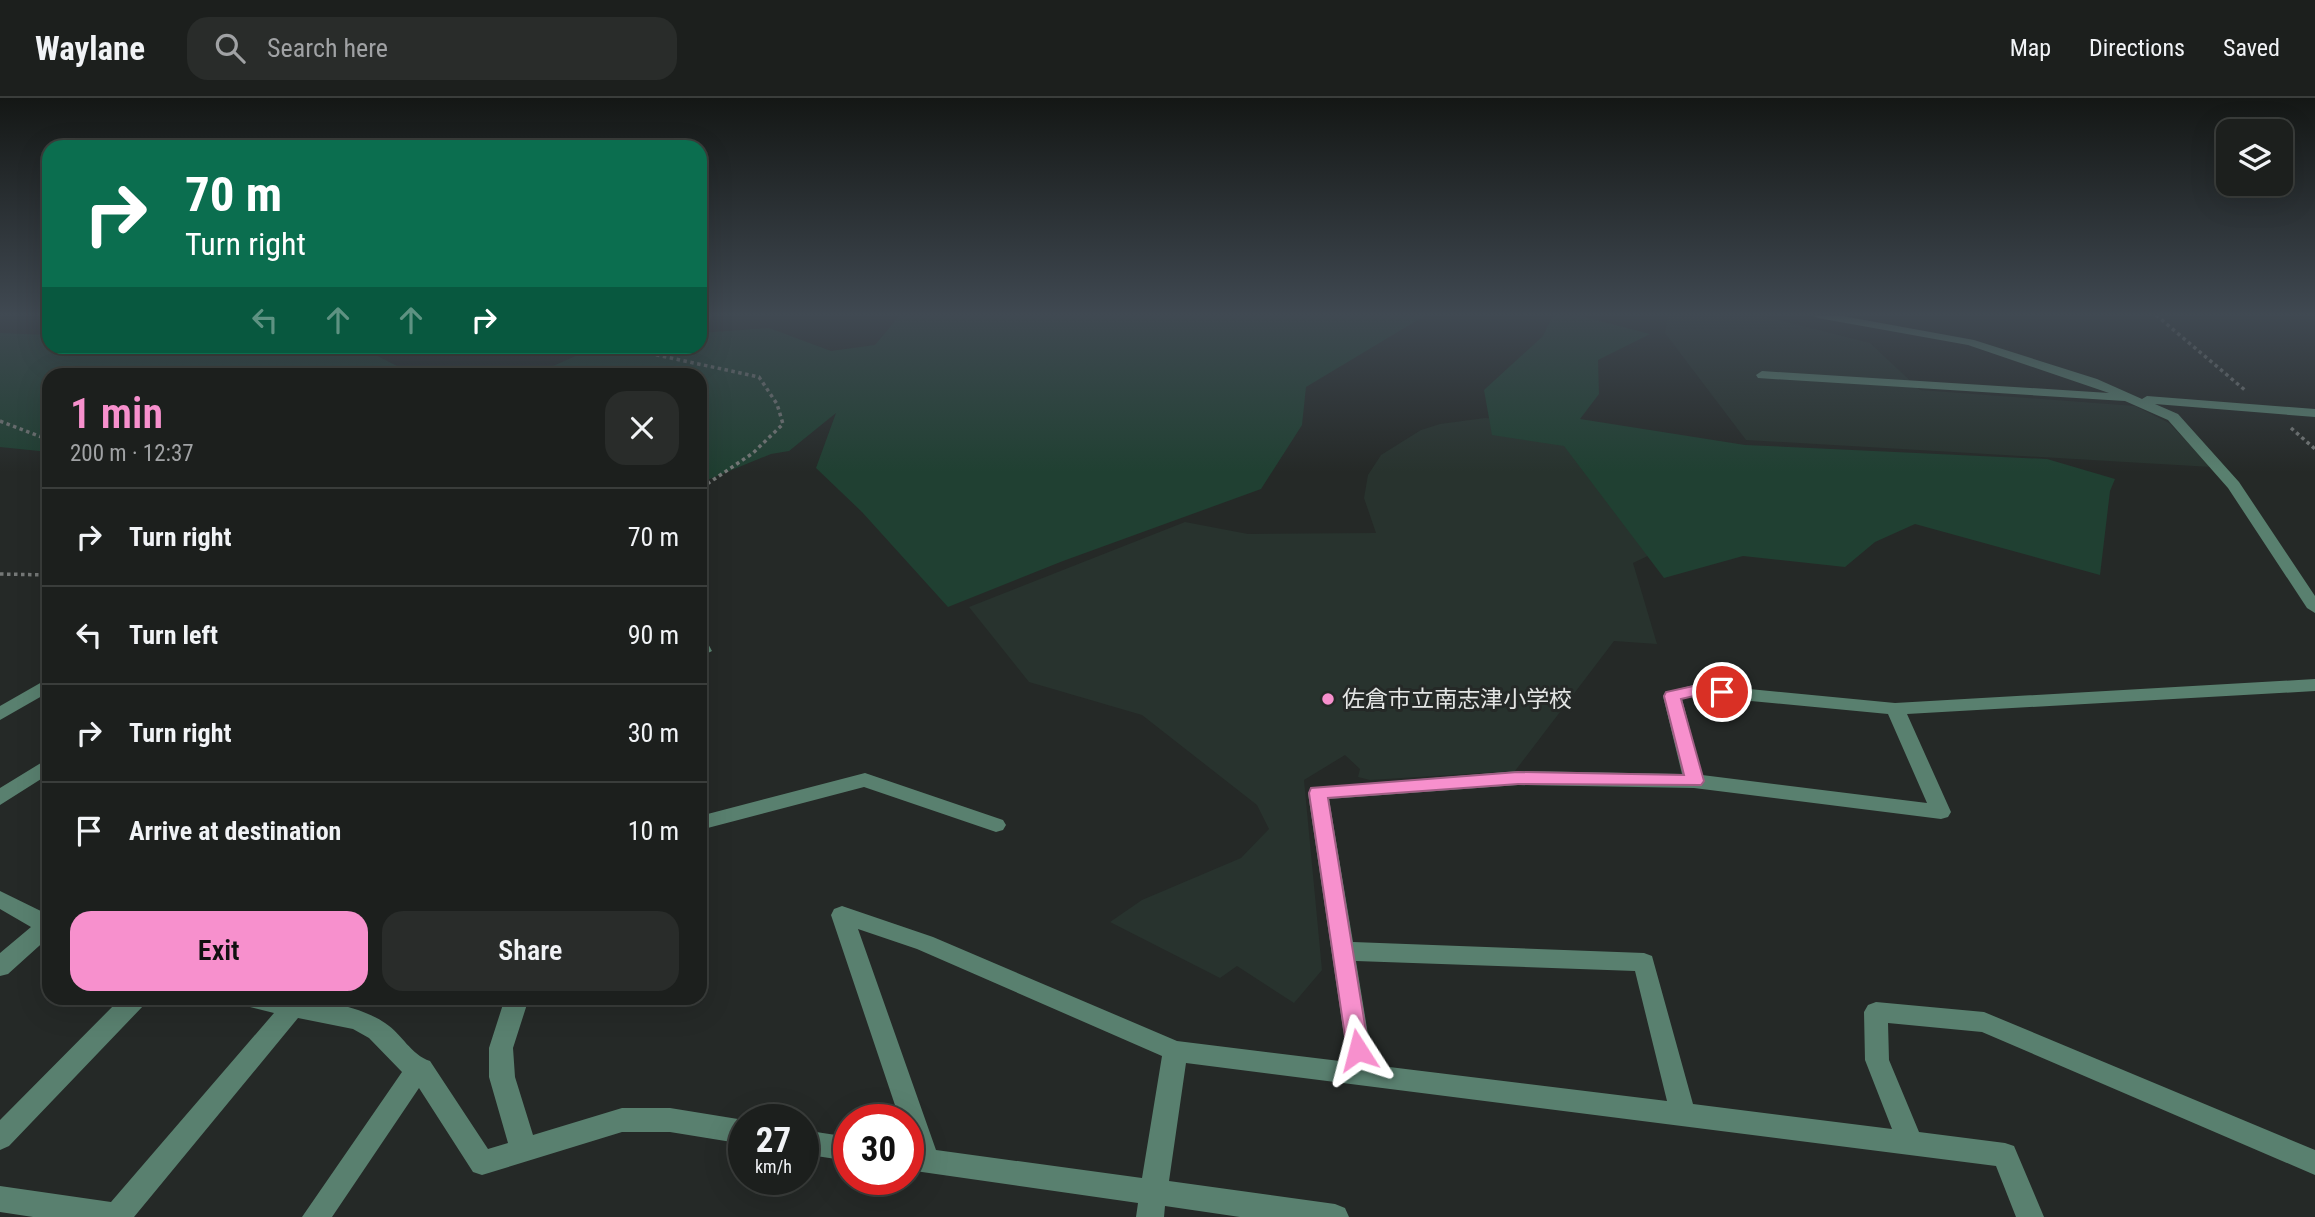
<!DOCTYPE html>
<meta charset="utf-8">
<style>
:root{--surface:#1c1f1d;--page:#292c2a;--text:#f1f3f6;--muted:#a0a2a4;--line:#3a3d3b;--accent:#f790cd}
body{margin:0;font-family:"Roboto Condensed","Noto Sans JP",sans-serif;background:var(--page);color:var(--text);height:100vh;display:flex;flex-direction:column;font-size:26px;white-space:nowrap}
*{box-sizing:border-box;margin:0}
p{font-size:23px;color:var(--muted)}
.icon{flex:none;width:38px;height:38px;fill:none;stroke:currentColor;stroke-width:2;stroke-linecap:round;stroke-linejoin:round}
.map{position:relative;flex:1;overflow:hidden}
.side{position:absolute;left:42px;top:270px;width:665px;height:637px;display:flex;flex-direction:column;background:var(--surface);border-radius:21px;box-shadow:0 7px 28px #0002,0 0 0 2px var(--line)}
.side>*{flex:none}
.top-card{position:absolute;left:42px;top:42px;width:665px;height:214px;border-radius:21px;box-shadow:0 7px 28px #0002,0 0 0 2px var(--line);background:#0b6e4f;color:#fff;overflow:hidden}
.buttons{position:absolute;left:2216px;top:21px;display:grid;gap:14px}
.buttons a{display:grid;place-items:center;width:77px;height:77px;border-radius:14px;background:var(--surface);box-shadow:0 7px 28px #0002,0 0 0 2px var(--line);font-size:35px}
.speed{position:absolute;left:728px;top:1006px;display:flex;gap:14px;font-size:35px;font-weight:700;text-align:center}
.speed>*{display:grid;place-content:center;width:91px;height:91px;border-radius:50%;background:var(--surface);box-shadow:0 7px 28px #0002,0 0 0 2px var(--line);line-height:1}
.speed small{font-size:18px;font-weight:400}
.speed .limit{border:10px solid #d22;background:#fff;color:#111}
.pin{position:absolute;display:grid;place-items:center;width:60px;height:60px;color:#fff;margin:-30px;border:4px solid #fff;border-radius:50%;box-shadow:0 2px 7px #0007}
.me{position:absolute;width:77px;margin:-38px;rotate:351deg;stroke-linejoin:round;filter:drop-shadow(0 0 5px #0008)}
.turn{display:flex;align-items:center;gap:24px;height:147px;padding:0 28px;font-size:32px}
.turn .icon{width:91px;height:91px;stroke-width:2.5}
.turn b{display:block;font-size:49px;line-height:60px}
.lanes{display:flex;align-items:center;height:66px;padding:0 28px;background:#0003;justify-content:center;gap:35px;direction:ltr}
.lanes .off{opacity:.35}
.round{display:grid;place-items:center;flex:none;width:74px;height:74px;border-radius:21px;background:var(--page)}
.headline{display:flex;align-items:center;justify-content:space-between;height:119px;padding:0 28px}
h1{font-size:42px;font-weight:600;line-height:52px;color:var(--accent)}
.button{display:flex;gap:14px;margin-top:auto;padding:14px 28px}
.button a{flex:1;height:80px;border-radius:21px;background:var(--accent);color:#111;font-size:28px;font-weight:600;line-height:80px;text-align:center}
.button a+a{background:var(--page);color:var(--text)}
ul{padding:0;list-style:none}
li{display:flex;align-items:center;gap:21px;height:98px;padding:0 28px;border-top:2px solid var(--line)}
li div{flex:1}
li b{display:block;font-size:26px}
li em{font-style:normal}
header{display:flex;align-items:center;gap:42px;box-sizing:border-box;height:98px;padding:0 35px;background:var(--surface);border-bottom:2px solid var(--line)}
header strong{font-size:33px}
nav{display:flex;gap:38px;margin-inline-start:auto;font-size:24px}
.search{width:490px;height:63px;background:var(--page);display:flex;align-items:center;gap:18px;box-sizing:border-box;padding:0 24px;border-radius:21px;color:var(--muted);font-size:26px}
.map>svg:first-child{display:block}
.built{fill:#28332e}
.green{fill:#204032}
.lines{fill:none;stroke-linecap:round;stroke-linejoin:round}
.path{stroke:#757877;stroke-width:3.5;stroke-dasharray:3.5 3.5;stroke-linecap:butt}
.minor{fill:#59806f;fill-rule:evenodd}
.route{fill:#f790cd;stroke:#a15e85;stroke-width:2}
.poi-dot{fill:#f790cd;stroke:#252927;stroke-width:2.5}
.labels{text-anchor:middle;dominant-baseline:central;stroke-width:6;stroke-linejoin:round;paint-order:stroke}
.poi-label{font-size:23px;fill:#e3e5e4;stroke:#252927;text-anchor:start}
</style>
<header>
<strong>Waylane</strong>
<div class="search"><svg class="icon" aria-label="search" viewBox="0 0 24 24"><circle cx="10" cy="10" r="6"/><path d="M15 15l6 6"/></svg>Search here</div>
<nav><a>Map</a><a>Directions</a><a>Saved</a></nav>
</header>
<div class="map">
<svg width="2315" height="1119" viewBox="0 0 2315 1119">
<rect width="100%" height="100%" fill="#252927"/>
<path class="built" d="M 1668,217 L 1759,217 L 1870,245 L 1920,292 L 2135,308 L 2169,325 L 2211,369 L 1746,342 L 1665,235 Z
M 1485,320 L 1533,324 L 1575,342 L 1658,453 L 1633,465 L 1657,546 L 1614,543 L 1515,673 L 1370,682 L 1358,679 L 1360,671 L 1345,657 L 1304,682 L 1322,872 L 1294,905 L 1237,868 L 1220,880 L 1110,824 L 1142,802 L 1241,760 L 1269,731 L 1257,707 L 1142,617 L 1029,584 L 969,509 L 1185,424 L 1248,436 L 1376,435 L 1364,400 L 1368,377 L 1381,357 L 1421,332 L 1440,326 Z"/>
<path class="green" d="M 900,217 L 1426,217 L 1306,289 L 1302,327 L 1261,391 L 1063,463 L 948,509 L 862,414 L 816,370 L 836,315 L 789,353 L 771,356 L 700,385 L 700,276 L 49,276 L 49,354 L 0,349 L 0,235 L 49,237 L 49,248 L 360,249 L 397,268 L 427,274 L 553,268 L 596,249 L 700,248 L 700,235 L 769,230 L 831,253 L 875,247 Z
M 1553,217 L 1577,217 L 1650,236 L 1598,262 L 1599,296 L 1580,321 L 1745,347 L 2047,361 L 2115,381 L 2110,393 L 2100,477 L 1915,426 L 1875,444 L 1845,469 L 1743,458 L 1664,480 L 1564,348 L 1492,337 L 1484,292 L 1543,238 Z"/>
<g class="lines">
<path class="path" d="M 2156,217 L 2246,293
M 615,248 L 759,279 L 777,306 L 783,326 L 753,355 L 707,386 L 700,387
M 0,323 L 49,342
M 2291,330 L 2315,351
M 0,476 L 49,477"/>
<path class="minor" d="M 700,217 L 711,217 L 708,228 L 700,228 Z
M 1812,217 L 1837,217 L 1974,242 L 2097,281 L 2142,301 L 2147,298 L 2315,311 L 2315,319 L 2155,306 L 2178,316 L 2239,384 L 2315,498 L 2315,515 L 2307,510 L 2228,390 L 2168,322 L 2125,303 L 1758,280 L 1756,277 L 1762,273 L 2109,295 L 1968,247 L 1818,220 Z
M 700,541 L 706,542 L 712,553 L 700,559 Z
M 49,580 L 49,594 L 0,622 L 0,608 Z
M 2315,581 L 2315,593 L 1907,616 L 1951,714 L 1948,719 L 1941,721 L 1694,690 L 1518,687 L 1329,701 L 1353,844 L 1644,855 L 1652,858 L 1693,1006 L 1892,1031 L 1865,962 L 1864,914 L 1868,907 L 1876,904 L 1984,914 L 2315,1052 L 2315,1077 L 1982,934 L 1888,925 L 1889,962 L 1919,1034 L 2005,1045 L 2014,1048 L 2044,1119 L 2016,1119 L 1996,1068 L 1186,965 L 1169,1083 L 1335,1106 L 1345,1110 L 1349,1119 L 1240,1119 L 1165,1108 L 1164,1119 L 1136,1119 L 1138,1105 L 908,1072 L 908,1022 L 900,1022 L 831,817 L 834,811 L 842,808 L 933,839 L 1177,943 L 1348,964 L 1308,695 L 1311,690 L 1518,673 L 1682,676 L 1663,598 L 1666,594 L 1698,586 L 1895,605 ZM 1698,598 L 1888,616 L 1927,705 L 1702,677 L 1682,601 ZM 858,831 L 917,851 L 1162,958 L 1142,1080 L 936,1052 ZM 1356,863 L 1635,873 L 1667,1003 L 1373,967 Z
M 49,660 L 49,676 L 0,707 L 0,690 Z
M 865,675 L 1003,722 L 1006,727 L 1003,732 L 996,734 L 864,689 L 700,732 L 700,718 Z
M 0,793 L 49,817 L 49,839 L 8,876 L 0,878 L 0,855 L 31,829 L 0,811 Z
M 121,900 L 148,900 L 144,907 L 9,1048 L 0,1052 L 0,1022 Z
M 238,900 C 280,896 350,901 385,925 C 402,936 411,957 430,963 L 488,1051 L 508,1045 L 489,979 L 489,950 L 505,900 L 529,900 L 513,950 L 515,979 L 533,1037 L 622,1010 L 670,1010 L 744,1022 L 744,1046 L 670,1034 L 622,1034 L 482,1077 L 473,1074 L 419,990 L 332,1119 L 302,1119 L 402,974 L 369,940 L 353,931 L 298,920 L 134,1119 L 33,1119 L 0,1114 L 0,1088 L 111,1104 L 274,915 L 242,907 Z
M 803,1032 L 849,1039 L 849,1063 L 803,1056 Z"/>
</g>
<linearGradient id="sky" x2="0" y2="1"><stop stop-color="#141715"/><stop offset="0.58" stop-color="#404952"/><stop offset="1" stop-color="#404952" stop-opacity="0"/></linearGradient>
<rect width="2315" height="374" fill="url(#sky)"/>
<path class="route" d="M 1698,587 L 1722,589 L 1730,594 L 1722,600 L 1698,597 L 1681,601 L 1704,683 L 1701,687 L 1518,686 L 1328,700 L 1369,952 L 1366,958 L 1358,961 L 1350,958 L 1347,952 L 1309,695 L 1311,690 L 1518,674 L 1684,677 L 1664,598 L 1666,594 Z"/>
<circle class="poi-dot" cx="1328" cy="601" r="7"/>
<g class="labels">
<g class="poi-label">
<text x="1342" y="601">佐倉市立南志津小学校</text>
</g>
</g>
</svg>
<div class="buttons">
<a><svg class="icon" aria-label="layers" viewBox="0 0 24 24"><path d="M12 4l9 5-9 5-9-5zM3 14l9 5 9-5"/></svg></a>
</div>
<div class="speed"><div>27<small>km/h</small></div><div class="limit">30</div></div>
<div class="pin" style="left:1722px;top:594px;background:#d93025"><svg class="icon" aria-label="arrive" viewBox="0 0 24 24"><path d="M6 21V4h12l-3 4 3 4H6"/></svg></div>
<svg class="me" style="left:1358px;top:952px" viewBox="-20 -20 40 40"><path d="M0-17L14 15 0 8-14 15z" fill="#f790cd" stroke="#fff" stroke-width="4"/></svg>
<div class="top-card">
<div class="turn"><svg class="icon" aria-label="right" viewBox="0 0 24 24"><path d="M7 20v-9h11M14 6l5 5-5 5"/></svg><div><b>70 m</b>Turn right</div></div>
<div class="lanes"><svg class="icon off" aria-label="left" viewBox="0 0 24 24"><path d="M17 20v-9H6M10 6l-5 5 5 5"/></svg><svg class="icon off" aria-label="ahead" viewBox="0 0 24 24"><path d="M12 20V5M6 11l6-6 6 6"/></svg><svg class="icon off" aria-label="ahead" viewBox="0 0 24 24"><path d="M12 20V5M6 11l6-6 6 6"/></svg><svg class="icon" aria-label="right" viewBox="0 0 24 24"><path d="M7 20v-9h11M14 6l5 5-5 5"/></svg></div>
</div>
<section class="side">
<div class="headline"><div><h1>1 min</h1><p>200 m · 12:37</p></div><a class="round"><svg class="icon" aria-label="close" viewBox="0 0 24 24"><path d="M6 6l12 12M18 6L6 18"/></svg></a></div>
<ul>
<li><svg class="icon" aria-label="right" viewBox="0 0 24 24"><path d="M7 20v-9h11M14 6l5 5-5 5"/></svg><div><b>Turn right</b></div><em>70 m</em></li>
<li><svg class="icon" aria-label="left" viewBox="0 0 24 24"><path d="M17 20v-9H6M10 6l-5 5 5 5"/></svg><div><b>Turn left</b></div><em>90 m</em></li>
<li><svg class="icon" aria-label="right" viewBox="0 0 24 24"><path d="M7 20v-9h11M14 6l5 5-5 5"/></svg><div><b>Turn right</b></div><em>30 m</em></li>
<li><svg class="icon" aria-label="arrive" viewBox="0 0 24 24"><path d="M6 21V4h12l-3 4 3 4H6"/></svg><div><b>Arrive at destination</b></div><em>10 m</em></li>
</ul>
<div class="button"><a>Exit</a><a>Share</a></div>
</section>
</div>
